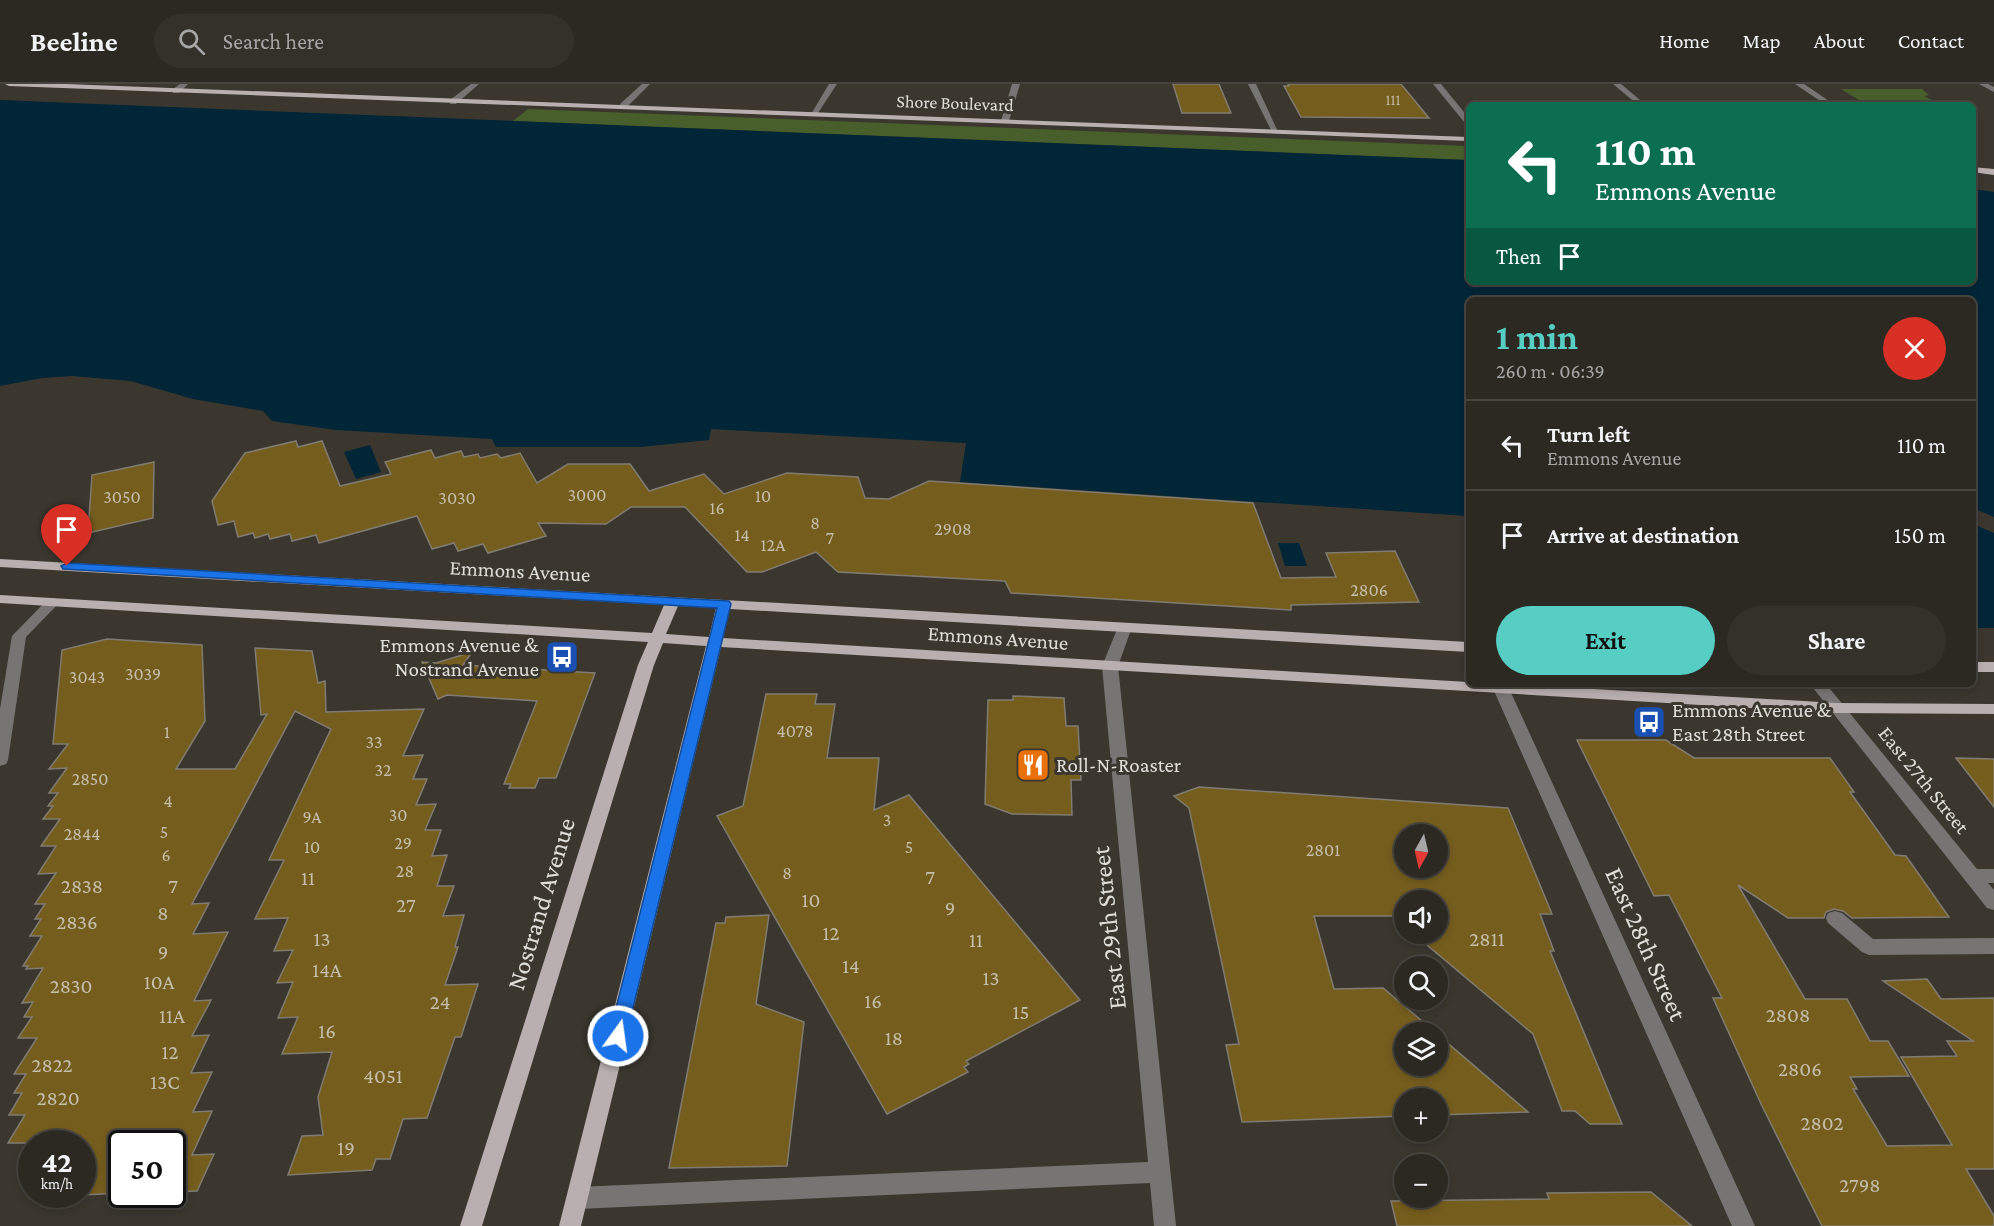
<!DOCTYPE html>
<meta charset="utf-8">
<style>
:root{--surface:#2c2923;--page:#34312b;--text:#f1f3f6;--muted:#a6a6a6;--line:#484541;--accent:#56cec3}
body{margin:0;font-family:"Crimson Pro",serif;background:var(--page);color:var(--text);height:100vh;display:flex;flex-direction:column;font-size:22px;white-space:nowrap}
*{box-sizing:border-box;margin:0}
p{font-size:20px;color:var(--muted)}
.icon{flex:none;width:33px;height:33px;fill:none;stroke:currentColor;stroke-width:2;stroke-linecap:round;stroke-linejoin:round}
.map{position:relative;flex:1;overflow:hidden}
.panel{position:absolute;left:1466px;top:213px;width:510px;height:390px;display:flex;flex-direction:column;background:var(--surface);border-radius:9px;box-shadow:0 3px 9px #0003,0 0 0 2px var(--line)}
.panel>*{flex:none}
.banner{position:absolute;left:1466px;top:18px;width:510px;height:183px;border-radius:9px;box-shadow:0 3px 9px #0003,0 0 0 2px var(--line);background:#0b6e4f;color:#fff;overflow:hidden}
.needle{width:39px;rotate:188deg}
.fabs{position:absolute;left:1394px;top:740px;display:grid;gap:12px}
.fabs a{display:grid;place-items:center;width:54px;height:54px;border-radius:50%;background:var(--surface);box-shadow:0 3px 9px #0003,0 0 0 2px var(--line);font-size:30px}
.speed{position:absolute;left:18px;top:1046px;display:flex;gap:12px;font-size:30px;font-weight:700;text-align:center}
.speed>*{display:grid;place-content:center;width:78px;height:78px;border-radius:50%;background:var(--surface);box-shadow:0 3px 9px #0003,0 0 0 2px var(--line);line-height:1}
.speed small{font-size:15px;font-weight:400}
.speed .limit{border:3px solid #111;border-radius:9px;background:#fff;color:#111}
.pin{position:absolute;display:grid;place-items:center;width:51px;height:51px;color:#fff;margin:-62px -26px;border-radius:50% 50% 50% 0;rotate:-45deg;box-shadow:0 0 6px #0007}
.pin .icon{rotate:45deg}
.me{position:absolute;width:66px;margin:-33px;rotate:14deg;stroke-linejoin:round;filter:drop-shadow(0 0 4px #0008)}
.turn{display:flex;align-items:center;gap:21px;height:126px;padding:0 30px;font-size:27px}
.turn .icon{width:78px;height:78px;stroke-width:2.5}
.turn b{display:block;font-size:42px;line-height:51px}
.then{display:flex;align-items:center;height:57px;padding:0 30px;background:#0003;gap:12px;font-size:22px}
.round{display:grid;place-items:center;flex:none;width:63px;height:63px;border-radius:32px;background:var(--page)}
.head{display:flex;align-items:center;justify-content:space-between;height:102px;padding:0 30px}
h1{font-size:36px;font-weight:700;line-height:45px;color:var(--accent)}
.action{display:flex;gap:12px;margin-top:auto;padding:12px 30px}
.action a{flex:1;height:69px;border-radius:36px;background:var(--accent);color:#111;font-size:24px;font-weight:700;line-height:69px;text-align:center}
.action a+a{background:var(--page);color:var(--text)}
ul{padding:0;list-style:none}
li{display:flex;align-items:center;gap:18px;height:90px;padding:0 30px;border-top:2px solid var(--line)}
li div{flex:1}
li b{display:block;font-size:22px}
li em{font-style:normal}
header{display:flex;align-items:center;gap:36px;box-sizing:border-box;height:84px;padding:0 30px;background:var(--surface);border-bottom:2px solid var(--line)}
header strong{font-size:28px}
nav{display:flex;gap:33px;margin-inline-start:auto;font-size:21px}
.search{width:420px;height:54px;background:var(--page);display:flex;align-items:center;gap:15px;box-sizing:border-box;padding:0 21px;border-radius:33px;color:var(--muted);font-size:22px}
.map>svg:first-child{display:block}
.green{fill:#485f2b}
.water{fill:#012637}
.building{fill:#745d1d;stroke:#807c72;stroke-width:1.5;fill-rule:evenodd}
.lines{fill:none;stroke-linecap:round;stroke-linejoin:round}
.minor{fill:#797474;fill-rule:evenodd}
.major{fill:#baafb0;fill-rule:evenodd}
.route{fill:#1a73e8;stroke:#114b97;stroke-width:1.5}
.labels{text-anchor:middle;dominant-baseline:central;stroke-width:6;stroke-linejoin:round;paint-order:stroke}
.far-number-label{font-size:15px;fill:#c5beaa}
.far-street-label{font-size:18px;fill:#e0ded9;stroke:#3b372f}
.number-label{font-size:18px;fill:#c5beaa}
.street-label{font-size:21px;fill:#e0ded9;stroke:#3b372f}
.poi-label{font-size:21px;fill:#e0ded9;stroke:#3b372f;text-anchor:start}
.near-number-label{font-size:21px;fill:#c5beaa}
.near-street-label{font-size:26px;fill:#e0ded9;stroke:#3b372f}
</style>
<header>
<strong>Beeline</strong>
<div class="search"><svg class="icon" aria-label="search" viewBox="0 0 24 24"><circle cx="10" cy="10" r="6"/><path d="M15 15l6 6"/></svg>Search here</div>
<nav><a>Home</a><a>Map</a><a>About</a><a>Contact</a></nav>
</header>
<div class="map">
<svg width="1994" height="1142" viewBox="0 0 1994 1142">
<rect width="100%" height="100%" fill="#3b372f"/>
<path class="green" d="M 1841,5 L 1922,5 L 1929,11 L 1924,12 L 1941,21 L 1867,21 Z
M 528,25 L 1468,62 L 1468,76 L 513,37 Z"/>
<path class="water" d="M 0,16 L 1468,76 L 1468,198 L 1972,198 L 1973,105 L 1994,108 L 1994,433 L 1973,424 L 1972,216 L 1468,216 L 1468,432 L 960,398 L 966,359 L 711,345 L 709,356 L 640,363 L 496,363 L 492,355 L 336,346 L 272,337 L 263,327 L 193,315 L 131,297 L 72,292 L 42,294 L 0,302 Z
M 370,361 L 381,388 L 356,395 L 344,368 Z
M 1973,440 L 1994,449 L 1994,544 L 1973,544 Z
M 1278,459 L 1299,459 L 1307,482 L 1285,482 Z"/>
<path class="building" d="M 1173,0 L 1219,0 L 1231,29 L 1182,29 Z
M 1288,0 L 1401,0 L 1429,34 L 1301,33 L 1284,2 L 1289,2 Z
M 296,357 L 298,363 L 322,357 L 340,402 L 391,390 L 385,378 L 431,366 L 435,374 L 461,367 L 464,373 L 478,370 L 480,374 L 497,370 L 501,374 L 520,369 L 537,399 L 568,380 L 630,380 L 649,407 L 704,390 L 724,410 L 787,389 L 858,393 L 865,414 L 889,415 L 929,397 L 1253,419 L 1281,494 L 1336,493 L 1326,469 L 1395,467 L 1419,518 L 1291,521 L 1291,526 L 1011,509 L 1005,497 L 838,488 L 816,468 L 762,488 L 747,488 L 685,423 L 631,423 L 606,440 L 538,439 L 546,452 L 488,469 L 483,460 L 458,467 L 454,459 L 432,465 L 417,432 L 319,459 L 316,451 L 292,457 L 290,450 L 270,455 L 268,450 L 255,454 L 253,449 L 238,453 L 234,437 L 218,441 L 212,417 L 245,369 Z
M 154,378 L 153,434 L 88,449 L 92,391 Z
M 107,555 L 202,561 L 205,637 L 176,685 L 235,685 L 267,630 L 261,631 L 255,564 L 312,567 L 318,599 L 325,597 L 326,628 L 424,625 L 403,672 L 423,671 L 413,695 L 427,695 L 416,721 L 436,720 L 425,746 L 441,746 L 432,772 L 447,771 L 437,802 L 454,802 L 443,832 L 464,831 L 455,863 L 458,863 L 445,901 L 478,900 L 461,953 L 455,953 L 427,1034 L 403,1035 L 390,1075 L 376,1075 L 372,1086 L 288,1091 L 302,1052 L 323,1051 L 318,1013 L 332,968 L 282,970 L 298,933 L 278,934 L 293,898 L 277,899 L 293,866 L 274,867 L 288,834 L 255,835 L 284,776 L 269,776 L 331,645 L 295,627 L 192,820 L 209,819 L 193,850 L 228,848 L 194,917 L 211,916 L 192,952 L 209,951 L 191,989 L 212,988 L 193,1028 L 212,1027 L 192,1071 L 214,1070 L 197,1107 L 174,1108 L 172,1112 L 172,1059 L 122,1059 L 122,1109 L 82,1111 L 82,1059 L 8,1059 L 25,1031 L 9,1031 L 22,1009 L 14,1009 L 26,990 L 14,990 L 37,954 L 18,954 L 32,933 L 24,933 L 33,918 L 22,919 L 43,884 L 26,885 L 28,882 L 23,882 L 42,852 L 30,852 L 41,835 L 35,835 L 45,820 L 35,820 L 56,789 L 38,790 L 56,762 L 41,762 L 60,735 L 43,735 L 53,722 L 48,722 L 58,709 L 49,709 L 67,684 L 49,685 L 68,660 L 53,660 L 62,566 Z
M 472,568 L 463,581 L 595,589 L 556,694 L 539,694 L 535,704 L 509,704 L 511,700 L 504,700 L 537,617 L 447,611 L 438,615 L 422,578 L 436,579 Z
M 766,610 L 817,610 L 815,620 L 835,620 L 827,674 L 879,674 L 874,726 L 909,711 L 1080,916 L 966,977 L 969,980 L 964,983 L 968,988 L 887,1030 L 717,732 L 743,722 Z
M 1013,612 L 1064,614 L 1066,642 L 1078,642 L 1081,696 L 1071,696 L 1072,731 L 1012,730 L 985,720 L 988,616 L 1013,616 Z
M 1577,656 L 1666,656 L 1694,674 L 1830,674 L 1854,708 L 1850,708 L 1895,771 L 1906,772 L 1949,833 L 1852,834 L 1843,827 L 1834,825 L 1826,828 L 1824,834 L 1788,834 L 1738,801 L 1805,915 L 1847,915 L 1870,957 L 1888,957 L 1909,992 L 1850,993 L 1857,1005 L 1853,1005 L 1887,1062 L 1952,1061 L 1901,973 L 1957,972 L 1947,957 L 1973,957 L 1883,897 L 1927,895 L 1941,915 L 1994,914 L 1994,1085 L 1966,1085 L 1994,1132 L 1994,1142 L 1822,1142 L 1762,1022 L 1713,914 L 1722,914 L 1669,811 L 1654,812 Z
M 1956,674 L 1994,675 L 1994,723 Z
M 1199,703 L 1508,724 L 1552,830 L 1540,830 L 1554,867 L 1550,867 L 1622,1040 L 1590,1040 L 1575,1027 L 1562,1027 L 1533,950 L 1427,861 L 1423,849 L 1437,849 L 1437,816 L 1404,816 L 1404,832 L 1314,832 L 1334,905 L 1383,904 L 1435,948 L 1404,948 L 1404,981 L 1437,981 L 1437,950 L 1528,1028 L 1437,1031 L 1437,1014 L 1404,1014 L 1404,1032 L 1242,1038 L 1226,961 L 1239,960 L 1189,724 L 1174,712 ZM 1404,750 L 1437,750 L 1437,783 L 1404,783 Z
M 769,831 L 756,920 L 804,938 L 787,1082 L 669,1084 L 716,839 L 725,839 L 726,833 Z
M 1651,1108 L 1692,1142 L 1397,1142 L 1391,1117 L 1549,1115 L 1547,1109 Z"/>
<g class="lines">
<path class="minor" d="M 180,0 L 188,0 L 179,9 L 173,9 L 173,5 Z
M 471,0 L 479,0 L 456,20 L 450,20 L 450,16 Z
M 642,0 L 650,0 L 626,24 L 620,24 L 620,20 Z
M 829,0 L 837,0 L 816,32 L 810,32 Z
M 1012,0 L 1020,0 L 1009,37 L 1005,39 L 1001,37 Z
M 1248,0 L 1256,0 L 1279,50 L 1272,48 Z
M 1433,0 L 1441,0 L 1468,33 L 1468,39 L 1465,39 Z
M 1613,0 L 1621,0 L 1646,21 L 1638,21 Z
M 1795,0 L 1804,0 L 1835,21 L 1826,21 Z
M 1979,0 L 1988,0 L 1994,3 L 1994,8 Z
M 53,514 L 60,518 L 26,553 L 8,676 L 6,680 L 0,682 L 0,625 L 12,552 L 48,515 Z
M 1125,539 L 1132,543 L 1118,582 L 1176,1142 L 1154,1142 L 1150,1099 L 578,1125 L 570,1121 L 567,1114 L 570,1107 L 578,1103 L 1148,1078 L 1102,582 L 1118,543 Z
M 1491,600 L 1507,600 L 1755,1142 L 1732,1142 Z
M 1810,600 L 1826,600 L 1977,785 L 1994,785 L 1994,799 L 1988,799 L 1994,806 L 1994,826 L 1987,824 Z
M 1835,827 L 1842,829 L 1873,855 L 1994,854 L 1994,870 L 1869,871 L 1862,868 L 1828,839 L 1826,834 L 1828,829 Z"/>
<path class="major" d="M 5,0 L 66,0 L 1468,53 L 1468,57 L 9,2 Z
M 1972,83 L 1994,85 L 1994,91 L 1972,88 Z
M 0,475 L 1468,558 L 1468,568 L 730,525 L 723,554 L 1468,598 L 1468,600 L 1505,600 L 1837,619 L 1994,620 L 1994,630 L 1837,629 L 721,563 L 581,1142 L 559,1142 L 706,562 L 663,559 L 654,581 L 482,1142 L 460,1142 L 638,581 L 648,558 L 0,519 L 0,511 L 652,549 L 664,521 L 0,483 ZM 678,522 L 716,524 L 709,553 L 666,550 Z
M 1972,578 L 1994,578 L 1994,588 L 1972,588 Z"/>
</g>
<path class="route" d="M 67,479 L 729,517 L 731,520 L 625,957 L 618,959 L 612,957 L 609,952 L 717,524 L 63,485 L 61,482 Z"/>
<defs>
<symbol id="bus-square" viewBox="-11 -11 22 22"><rect x="-9" y="-9" width="18" height="18" rx="4" fill="#1a4fb4" stroke="#3b372f"/><path d="M-5-6H5V4H4V6H2V4H-2V6H-4V4H-5ZM-3.5-4V0h7V-4ZM-3.5 1.2v1.5H-2V1.2ZM2 1.2v1.5H3.5V1.2Z" fill="#fff"/></symbol>
<symbol id="restaurant-square" viewBox="-11 -11 22 22"><rect x="-9" y="-9" width="18" height="18" rx="4" fill="#e8710a" stroke="#3b372f"/><path d="M-5-6h1v4h1v-4h1v4h1v-4h1v5L-1.5 .5V6h-2V.5L-5-1ZM5-6V6H3V1.5H1.5Q1.5-4 5-6Z" fill="#fff"/></symbol>
</defs>
<g fill-rule="evenodd">
<use href="#bus-square" x="543" y="554" width="38" height="38"/>
<use href="#bus-square" x="1630" y="619" width="38" height="38"/>
<use href="#restaurant-square" x="1014" y="662" width="38" height="38"/>
</g>
<g class="labels">
<g class="far-number-label">
<text x="1393" y="16">111</text>
</g>
<g class="far-street-label">
<text transform="translate(955 19) rotate(2)">Shore Boulevard</text>
</g>
<g class="number-label">
<text x="587" y="411">3000</text>
<text x="763" y="412">10</text>
<text x="122" y="413">3050</text>
<text x="457" y="414">3030</text>
<text x="717" y="424">16</text>
<text x="815" y="439">8</text>
<text x="953" y="445">2908</text>
<text x="742" y="451">14</text>
<text x="830" y="454">7</text>
<text x="773" y="461">12A</text>
<text x="1369" y="506">2806</text>
<text x="143" y="590">3039</text>
<text x="87" y="593">3043</text>
<text x="795" y="647">4078</text>
<text x="167" y="648">1</text>
<text x="374" y="658">33</text>
<text x="383" y="686">32</text>
<text x="90" y="695">2850</text>
<text x="168" y="717">4</text>
<text x="398" y="731">30</text>
<text x="312" y="733">9A</text>
<text x="887" y="736">3</text>
<text x="164" y="748">5</text>
<text x="82" y="750">2844</text>
<text x="403" y="759">29</text>
<text x="312" y="763">10</text>
<text x="909" y="763">5</text>
<text x="1323" y="766">2801</text>
<text x="166" y="771">6</text>
<text x="405" y="787">28</text>
<text x="787" y="789">8</text>
</g>
<g class="street-label">
<text transform="translate(520 487) rotate(3)">Emmons Avenue</text>
<text transform="translate(998 554) rotate(4)">Emmons Avenue</text>
<text transform="translate(1924 696) rotate(51)">East 27th Street</text>
</g>
<g class="poi-label">
<text x="539" y="561" text-anchor="end">Emmons Avenue &amp;<tspan x="539" dy="24">Nostrand Avenue</tspan></text>
<text x="1672" y="626">Emmons Avenue &amp;<tspan x="1672" dy="24">East 28th Street</tspan></text>
<text x="1056" y="681">Roll-N-Roaster</text>
</g>
<g class="near-number-label">
<text x="930" y="793">7</text>
<text x="308" y="794">11</text>
<text x="82" y="802">2838</text>
<text x="173" y="802">7</text>
<text x="811" y="816">10</text>
<text x="406" y="821">27</text>
<text x="950" y="824">9</text>
<text x="163" y="829">8</text>
<text x="77" y="838">2836</text>
<text x="831" y="849">12</text>
<text x="322" y="855">13</text>
<text x="1487" y="855">2811</text>
<text x="976" y="856">11</text>
<text x="163" y="868">9</text>
<text x="851" y="882">14</text>
<text x="327" y="886">14A</text>
<text x="991" y="894">13</text>
<text x="159" y="898">10A</text>
<text x="71" y="902">2830</text>
<text x="873" y="917">16</text>
<text x="440" y="918">24</text>
<text x="1021" y="928">15</text>
<text x="1788" y="931">2808</text>
<text x="172" y="932">11A</text>
<text x="327" y="947">16</text>
<text x="894" y="954">18</text>
<text x="170" y="968">12</text>
<text x="52" y="981">2822</text>
<text x="1800" y="985">2806</text>
<text x="383" y="992">4051</text>
<text x="165" y="998">13C</text>
<text x="58" y="1014">2820</text>
<text x="1822" y="1039">2802</text>
<text x="346" y="1064">19</text>
<text x="1860" y="1101">2798</text>
</g>
<g class="near-street-label">
<text transform="translate(541 820) rotate(-73)">Nostrand Avenue</text>
<text transform="translate(1109 844) rotate(-96)">East 29th Street</text>
<text transform="translate(1646 860) rotate(66)">East 28th Street</text>
</g>
</g>
</svg>
<div class="fabs">
<a><svg class="needle" viewBox="-14 -14 28 28"><path d="M0-13l5 13h-10z" fill="#e53935"/><path d="M0 13l5-13h-10z" fill="#a6a6a6"/></svg></a>
<a><svg class="icon" aria-label="sound" viewBox="0 0 24 24"><path d="M4 9h4l5-4v14l-5-4H4zM17 9q2 3 0 6"/></svg></a>
<a><svg class="icon" aria-label="search" viewBox="0 0 24 24"><circle cx="10" cy="10" r="6"/><path d="M15 15l6 6"/></svg></a>
<a><svg class="icon" aria-label="layers" viewBox="0 0 24 24"><path d="M12 4l9 5-9 5-9-5zM3 14l9 5 9-5"/></svg></a>
<a>+</a>
<a>−</a>
</div>
<div class="speed"><div>42<small>km/h</small></div><div class="limit">50</div></div>
<div class="pin" style="left:67px;top:482px;background:#d93025"><svg class="icon" aria-label="arrive" viewBox="0 0 24 24"><path d="M6 21V4h12l-3 4 3 4H6"/></svg></div>
<svg class="me" style="left:618px;top:952px" viewBox="-20 -20 40 40"><circle r="17" fill="#1a73e8" stroke="#fff" stroke-width="3"/><path d="M0-11L8 9 0 5-8 9z" fill="#fff"/></svg>
<div class="banner">
<div class="turn"><svg class="icon" aria-label="left" viewBox="0 0 24 24"><path d="M17 20v-9H6M10 6l-5 5 5 5"/></svg><div><b>110 m</b>Emmons Avenue</div></div>
<div class="then">Then<svg class="icon" aria-label="arrive" viewBox="0 0 24 24"><path d="M6 21V4h12l-3 4 3 4H6"/></svg></div>
</div>
<section class="panel">
<div class="head"><div><h1>1 min</h1><p>260 m · 06:39</p></div><a class="round" style="background:#d93025;color:#fff"><svg class="icon" aria-label="close" viewBox="0 0 24 24"><path d="M6 6l12 12M18 6L6 18"/></svg></a></div>
<ul>
<li><svg class="icon" aria-label="left" viewBox="0 0 24 24"><path d="M17 20v-9H6M10 6l-5 5 5 5"/></svg><div><b>Turn left</b><p>Emmons Avenue</p></div><em>110 m</em></li>
<li><svg class="icon" aria-label="arrive" viewBox="0 0 24 24"><path d="M6 21V4h12l-3 4 3 4H6"/></svg><div><b>Arrive at destination</b></div><em>150 m</em></li>
</ul>
<div class="action"><a>Exit</a><a>Share</a></div>
</section>
</div>
